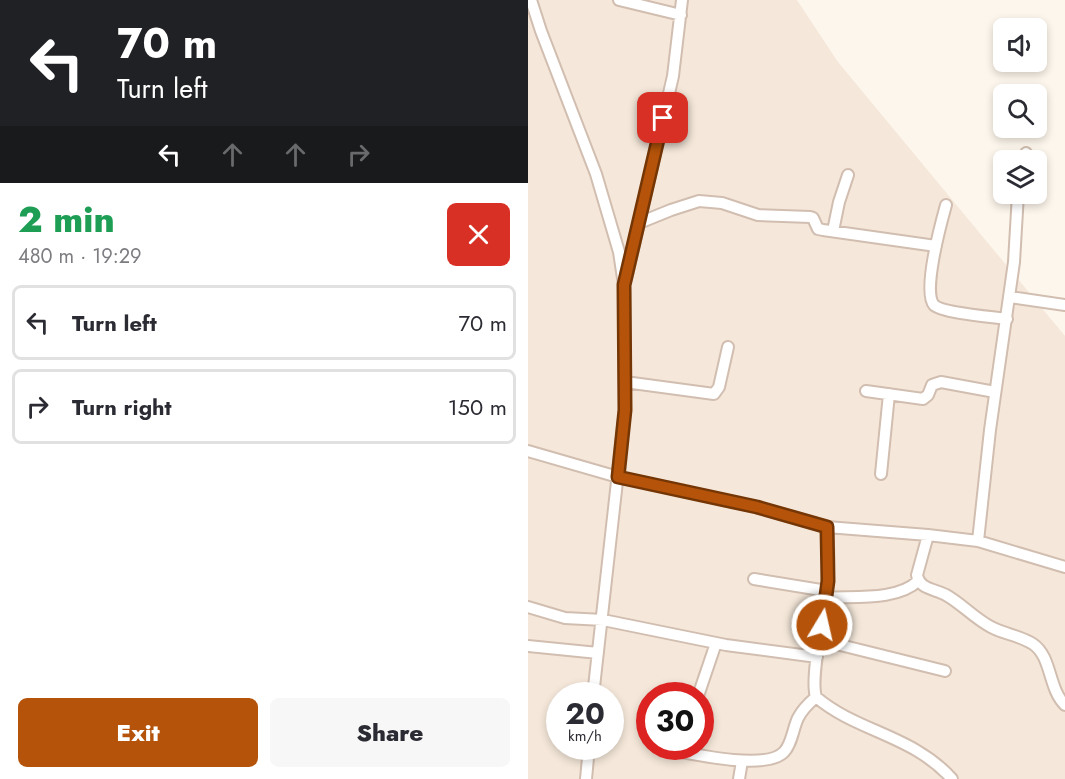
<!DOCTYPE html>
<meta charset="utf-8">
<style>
:root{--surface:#fff;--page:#f7f7f7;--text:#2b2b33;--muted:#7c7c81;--line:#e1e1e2;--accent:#b45309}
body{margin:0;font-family:Jost,sans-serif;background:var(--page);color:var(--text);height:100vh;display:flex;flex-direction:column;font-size:22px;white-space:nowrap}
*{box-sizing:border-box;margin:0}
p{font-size:20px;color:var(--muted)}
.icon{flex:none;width:33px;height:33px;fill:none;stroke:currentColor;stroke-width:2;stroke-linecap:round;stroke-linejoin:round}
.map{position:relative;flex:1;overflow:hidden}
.panel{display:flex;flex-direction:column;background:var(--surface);width:528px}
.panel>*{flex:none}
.guide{background:#202124;color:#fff;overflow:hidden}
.fabs{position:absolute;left:465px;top:18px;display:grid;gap:12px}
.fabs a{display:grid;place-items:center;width:54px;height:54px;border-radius:9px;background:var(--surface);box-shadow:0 3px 9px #0003;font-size:30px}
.speed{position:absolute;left:18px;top:682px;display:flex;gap:12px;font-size:30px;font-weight:700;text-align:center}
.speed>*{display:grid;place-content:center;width:78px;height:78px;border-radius:50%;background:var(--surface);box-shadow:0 3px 9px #0003;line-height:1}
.speed small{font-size:15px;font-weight:400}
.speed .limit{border:9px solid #d22;background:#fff;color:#111}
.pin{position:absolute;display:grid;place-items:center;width:51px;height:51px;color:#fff;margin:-26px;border-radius:12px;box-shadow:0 3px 9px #0006}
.me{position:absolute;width:66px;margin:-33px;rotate:9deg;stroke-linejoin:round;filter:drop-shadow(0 0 4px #0008)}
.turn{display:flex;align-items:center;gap:21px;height:126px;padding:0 18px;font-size:27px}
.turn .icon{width:78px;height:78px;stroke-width:2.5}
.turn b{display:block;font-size:42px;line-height:51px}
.lanes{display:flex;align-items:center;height:57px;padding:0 18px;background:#0003;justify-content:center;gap:30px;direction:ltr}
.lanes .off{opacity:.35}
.round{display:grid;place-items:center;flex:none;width:63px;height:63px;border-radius:9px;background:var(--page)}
.head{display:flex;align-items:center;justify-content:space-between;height:102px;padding:0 18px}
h1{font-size:36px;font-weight:800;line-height:45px;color:#1e9e55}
.button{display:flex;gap:12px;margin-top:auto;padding:12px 18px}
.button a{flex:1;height:69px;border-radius:9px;background:var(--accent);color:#fff;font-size:24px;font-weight:800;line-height:69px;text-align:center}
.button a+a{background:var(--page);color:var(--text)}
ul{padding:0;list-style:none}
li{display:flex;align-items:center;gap:18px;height:75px;margin:0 12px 9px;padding:0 6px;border:3px solid var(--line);border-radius:9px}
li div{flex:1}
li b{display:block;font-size:22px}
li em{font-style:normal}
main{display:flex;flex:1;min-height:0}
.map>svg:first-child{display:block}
.residential{fill:#f5e8da;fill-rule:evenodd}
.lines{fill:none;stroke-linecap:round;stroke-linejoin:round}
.minor-casing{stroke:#d1beb0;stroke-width:14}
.minor{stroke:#fff;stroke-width:10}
.route-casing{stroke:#753606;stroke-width:15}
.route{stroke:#b45309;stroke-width:10}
</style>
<main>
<section class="panel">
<div class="guide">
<div class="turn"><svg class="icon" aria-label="left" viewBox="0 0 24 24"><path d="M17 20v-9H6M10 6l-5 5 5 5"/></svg><div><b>70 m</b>Turn left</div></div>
<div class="lanes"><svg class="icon" aria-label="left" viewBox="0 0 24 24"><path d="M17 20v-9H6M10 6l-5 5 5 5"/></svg><svg class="icon off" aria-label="ahead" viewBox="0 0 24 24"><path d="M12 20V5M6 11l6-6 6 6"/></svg><svg class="icon off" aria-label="ahead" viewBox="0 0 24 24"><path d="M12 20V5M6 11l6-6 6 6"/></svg><svg class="icon off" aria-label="right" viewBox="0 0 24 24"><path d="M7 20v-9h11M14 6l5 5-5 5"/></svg></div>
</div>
<div class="head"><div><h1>2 min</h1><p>480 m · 19:29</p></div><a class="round" style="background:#d93025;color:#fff"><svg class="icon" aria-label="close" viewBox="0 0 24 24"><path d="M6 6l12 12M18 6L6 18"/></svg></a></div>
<ul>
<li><svg class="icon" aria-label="left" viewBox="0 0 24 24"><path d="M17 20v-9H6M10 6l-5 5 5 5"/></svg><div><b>Turn left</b></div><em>70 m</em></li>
<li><svg class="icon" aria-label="right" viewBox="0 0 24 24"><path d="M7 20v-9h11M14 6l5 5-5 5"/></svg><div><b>Turn right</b></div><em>150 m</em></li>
</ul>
<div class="button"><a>Exit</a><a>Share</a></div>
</section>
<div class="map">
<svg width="537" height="779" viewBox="0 0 537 779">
<rect width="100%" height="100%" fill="#fdf6ec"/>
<path class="residential" d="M 0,0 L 269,0 L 310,62 L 537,336 L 537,779 L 0,779 ZM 32,696 L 82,696 L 82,747 L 32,747 ZM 122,696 L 172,696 L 172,747 L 122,747 Z"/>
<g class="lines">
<defs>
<path id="minor" d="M 3,0 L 13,31 L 68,174 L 91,252 L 96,285 L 97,410 L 65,696
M 91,0 L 153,15
M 496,160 L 498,153
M 418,205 C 413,223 394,292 406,305 C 414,313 465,317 479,319
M 111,223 L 143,210 L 171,201 L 194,203 L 230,215 L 282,217 L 285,218 L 290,229 L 295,230 L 408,246
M 305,231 L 311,202 L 320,175
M 98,279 L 145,76 L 154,0
M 482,297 L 537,305
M 97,382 L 186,394 L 191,387 L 200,347
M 338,391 L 395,399 L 400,395 L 404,385 L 413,382 L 467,392
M 0,451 L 90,477 L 229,507 L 299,527 L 400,535 L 450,541 L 537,567
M 353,474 L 361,394
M 299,527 C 301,551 301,575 298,599 C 295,620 282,679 288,697 C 329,732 385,735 424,779
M 400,535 L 389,575 C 391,589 407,589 418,595 C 434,604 446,618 463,627 C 476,634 493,636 505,644 C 524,657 520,688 537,705
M 450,541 L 462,430 L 486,262 L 490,194
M 226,579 L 299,591
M 298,598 C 326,596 369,601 390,581
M 0,607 L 37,618 L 75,620 L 198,645 L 289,657
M 292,640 L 417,671
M 0,646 L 70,653
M 170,696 L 188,643
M 129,747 C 156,752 237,772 256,752 C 264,744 265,728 270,718 C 274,710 281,703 288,697
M 58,779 L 61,747
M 211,779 L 214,761"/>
</defs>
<use href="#minor" class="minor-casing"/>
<use href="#minor" class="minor"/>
</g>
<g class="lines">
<defs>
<path id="route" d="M 135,118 L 96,285 L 97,410 L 90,477 L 229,507 L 299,527 L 300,581 L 294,625"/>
</defs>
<use href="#route" class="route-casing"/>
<use href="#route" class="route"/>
</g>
</svg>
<div class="fabs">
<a><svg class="icon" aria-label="sound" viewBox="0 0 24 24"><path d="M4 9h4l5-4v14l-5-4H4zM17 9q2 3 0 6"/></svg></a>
<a><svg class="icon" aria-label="search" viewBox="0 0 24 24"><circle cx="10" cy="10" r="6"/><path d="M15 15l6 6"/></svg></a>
<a><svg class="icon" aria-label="layers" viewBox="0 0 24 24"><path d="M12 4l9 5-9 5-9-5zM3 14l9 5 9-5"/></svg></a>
</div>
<div class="speed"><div>20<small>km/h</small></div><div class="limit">30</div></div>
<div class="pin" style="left:135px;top:118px;background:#d93025"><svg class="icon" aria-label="arrive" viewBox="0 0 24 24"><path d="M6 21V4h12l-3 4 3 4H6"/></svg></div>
<svg class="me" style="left:294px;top:625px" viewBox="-20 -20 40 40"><circle r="17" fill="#b45309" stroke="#fff" stroke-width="3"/><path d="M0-11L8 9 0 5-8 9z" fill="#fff"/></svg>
</div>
</main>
